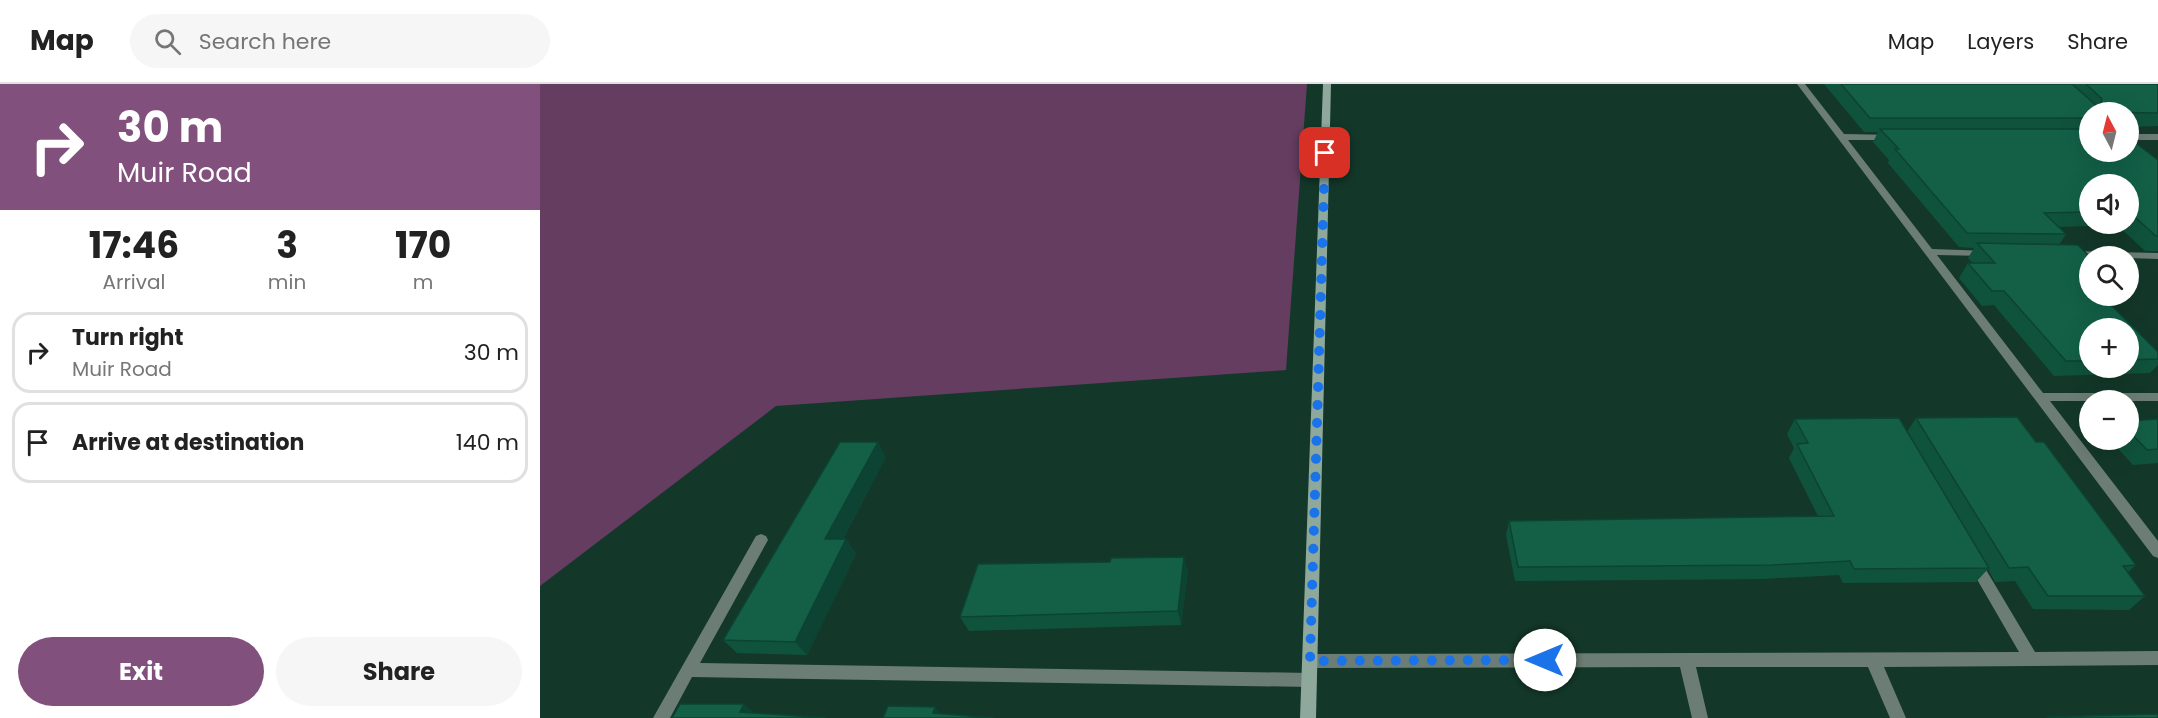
<!DOCTYPE html>
<meta charset="utf-8">
<style>
:root{--surface:#fff;--page:#f6f6f6;--text:#222;--muted:#767676;--line:#e0e0e0;--accent:#81507d}
body{margin:0;font-family:Poppins,sans-serif;background:var(--page);color:var(--text);height:100vh;display:flex;flex-direction:column;font-size:22px;white-space:nowrap}
*{box-sizing:border-box;margin:0}
p{font-size:20px;color:var(--muted)}
.icon{flex:none;width:33px;height:33px;fill:none;stroke:currentColor;stroke-width:2;stroke-linecap:round;stroke-linejoin:round}
.map{position:relative;flex:1;overflow:hidden}
.drawer{display:flex;flex-direction:column;background:var(--surface);width:540px}
.drawer>*{flex:none}
.hud{background:#81507d;color:#fff;overflow:hidden}
.needle{width:39px;rotate:353deg}
.tools{position:absolute;left:1539px;top:18px;display:grid;gap:12px}
.tools a{display:grid;place-items:center;width:60px;height:60px;border-radius:50%;background:var(--surface);box-shadow:0 6px 24px #0002;font-size:30px}
.pin{position:absolute;display:grid;place-items:center;width:51px;height:51px;color:#fff;margin:-26px;border-radius:12px;box-shadow:0 3px 9px #0006}
.me{position:absolute;width:66px;margin:-33px;rotate:270deg;stroke-linejoin:round;filter:drop-shadow(0 0 4px #0008)}
.turn{display:flex;align-items:center;gap:21px;height:126px;padding:0 18px;font-size:27px}
.turn .icon{width:78px;height:78px;stroke-width:2.5}
.turn b{display:block;font-size:42px;line-height:51px}
.eta{display:flex;justify-content:space-evenly;align-items:center;height:102px;text-align:center}
.eta b{font-size:36px;font-weight:700;line-height:42px}
.action{display:flex;gap:12px;margin-top:auto;padding:12px 18px}
.action a{flex:1;height:69px;border-radius:36px;background:var(--accent);color:#fff;font-size:24px;font-weight:700;line-height:69px;text-align:center}
.action a+a{background:var(--page);color:var(--text)}
ul{padding:0;list-style:none}
li{display:flex;align-items:center;gap:18px;height:81px;margin:0 12px 9px;padding:0 6px;border:3px solid var(--line);border-radius:18px}
li div{flex:1}
li b{display:block;font-size:22px}
li em{font-style:normal}
header{display:flex;align-items:center;gap:36px;box-sizing:border-box;height:84px;padding:0 30px;background:var(--surface);border-bottom:2px solid var(--line)}
header strong{font-size:28px}
nav{display:flex;gap:33px;margin-inline-start:auto;font-size:21px}
.search{width:420px;height:54px;background:var(--page);display:flex;align-items:center;gap:15px;box-sizing:border-box;padding:0 21px;border-radius:33px;color:var(--muted);font-size:22px}
main{display:flex;flex:1;min-height:0}
.map>svg:first-child{display:block}
.green{fill:#643d60}
.lines{fill:none;stroke-linecap:round;stroke-linejoin:round}
.street{fill:#6c7d75;fill-rule:evenodd}
.secondary{fill:#8ea89c;fill-rule:evenodd}
.wall{fill:#10533d;fill-rule:evenodd}
.shaded-wall{fill:#0d4332}
.building{fill:#136047;stroke:#0d4332;stroke-width:1.5}
.route{stroke:#1a73e8;stroke-width:10;stroke-dasharray:0 18}
</style>
<header>
<strong>Map</strong>
<div class="search"><svg class="icon" aria-label="search" viewBox="0 0 24 24"><circle cx="10" cy="10" r="6"/><path d="M15 15l6 6"/></svg>Search here</div>
<nav><a>Map</a><a>Layers</a><a>Share</a></nav>
</header>
<main>
<section class="drawer">
<div class="hud">
<div class="turn"><svg class="icon" aria-label="right" viewBox="0 0 24 24"><path d="M7 20v-9h11M14 6l5 5-5 5"/></svg><div><b>30 m</b>Muir Road</div></div>
</div>
<div class="eta">
<div><b>17:46</b><p>Arrival</p></div>
<div><b>3</b><p>min</p></div>
<div><b>170</b><p>m</p></div>
</div>
<ul>
<li><svg class="icon" aria-label="right" viewBox="0 0 24 24"><path d="M7 20v-9h11M14 6l5 5-5 5"/></svg><div><b>Turn right</b><p>Muir Road</p></div><em>30 m</em></li>
<li><svg class="icon" aria-label="arrive" viewBox="0 0 24 24"><path d="M6 21V4h12l-3 4 3 4H6"/></svg><div><b>Arrive at destination</b></div><em>140 m</em></li>
</ul>
<div class="action"><a>Exit</a><a>Share</a></div>
</section>
<div class="map">
<svg width="1618" height="634" viewBox="0 0 1618 634">
<rect width="100%" height="100%" fill="#13382a"/>
<path class="green" d="M 0,0 L 767,0 L 746,286 L 236,322 L 0,502 Z"/>
<g class="lines">
<path class="street" d="M 1257,0 L 1265,0 L 1304,50 L 1354,51 L 1354,55 L 1351,56 L 1308,56 L 1392,165 L 1450,167 L 1451,169 L 1446,172 L 1397,171 L 1503,309 L 1618,309 L 1618,317 L 1510,317 L 1618,457 L 1618,474 L 1613,472 Z
M 1588,50 L 1618,50 L 1618,56 L 1588,56 Z
M 1532,167 L 1618,169 L 1618,175 L 1588,174 L 1588,172 L 1528,172 L 1528,168 Z
M 221,450 L 226,452 L 228,456 L 160,579 L 769,589 L 775,591 L 777,596 L 775,601 L 769,603 L 152,593 L 130,634 L 113,634 L 216,452 Z
M 1434,472 L 1439,474 L 1495,568 L 1618,567 L 1618,581 L 1344,583 L 1366,634 L 1350,634 L 1328,583 L 1156,583 L 1168,634 L 1152,634 L 1140,583 L 770,584 L 765,582 L 762,577 L 765,572 L 770,570 L 1479,568 L 1427,478 L 1429,474 Z"/>
<path class="secondary" d="M 783,0 L 791,0 L 776,634 L 760,634 Z"/>
</g>
<path class="wall" d="M 1284,0 L 1618,0 L 1618,42 L 1588,43 L 1588,28 L 1550,28 L 1550,68 L 1618,76 L 1618,167 L 1605,167 L 1577,141 L 1518,143 L 1526,150 L 1519,161 L 1550,212 L 1576,212 L 1570,219 L 1569,219 L 1618,268 L 1618,281 L 1610,289 L 1514,292 L 1454,221 L 1442,222 L 1419,194 L 1428,179 L 1433,179 L 1428,174 L 1434,164 L 1419,163 L 1348,79 L 1349,76 L 1333,58 L 1338,48 L 1324,48 ZM 1550,100 L 1588,100 L 1588,140 L 1550,140 ZM 1550,244 L 1588,244 L 1588,284 L 1550,284 Z
M 1376,334 L 1496,358 L 1596,481 L 1588,488 L 1605,512 L 1589,526 L 1493,525 L 1475,497 L 1455,498 L 1448,485 L 1436,498 L 1303,499 L 1299,491 L 1223,495 L 975,497 L 966,451 L 969,437 L 1278,432 L 1249,374 L 1254,364 L 1247,350 L 1255,335 L 1367,348 Z
M 1618,335 L 1618,379 L 1593,381 L 1570,356 L 1588,356 L 1588,337 Z
M 346,373 L 303,455 L 306,455 L 316,470 L 267,571 L 197,569 L 183,556 Z
M 648,487 L 641,541 L 429,547 L 420,533 Z"/>
<path class="shaded-wall" d="M 338,358 L 346,373 L 295,469 L 285,455 Z
M 306,455 L 316,470 L 267,571 L 255,558 Z
M 644,473 L 648,487 L 641,541 L 638,527 Z
M 204,620 L 218,632 L 200,628 Z
M 395,623 L 403,634 L 393,629 Z"/>
<path class="building" d="M 1301,0 L 1532,0 L 1557,22 L 1560,22 L 1562,15 L 1546,0 L 1618,0 L 1618,29 L 1550,28 L 1550,34 L 1330,34 Z
M 1340,45 L 1550,45 L 1550,68 L 1588,68 L 1588,53 L 1618,76 L 1618,152 L 1616,152 L 1588,127 L 1588,100 L 1550,100 L 1550,128 L 1504,129 L 1526,150 L 1427,149 L 1355,65 L 1359,65 Z
M 1437,159 L 1538,161 L 1550,173 L 1550,212 L 1562,212 L 1618,268 L 1618,275 L 1588,276 L 1588,244 L 1550,244 L 1550,277 L 1526,277 L 1464,207 L 1452,207 L 1428,179 L 1455,179 Z
M 1477,333 L 1496,358 L 1504,358 L 1596,481 L 1583,482 L 1605,512 L 1508,512 L 1488,483 L 1469,484 L 1376,334 Z
M 1359,334 L 1449,484 L 1314,485 L 1310,477 L 1232,481 L 978,483 L 969,437 L 1294,432 L 1257,360 L 1268,359 L 1255,335 Z
M 1618,335 L 1618,365 L 1607,366 L 1588,346 L 1588,337 Z
M 300,358 L 338,358 L 285,455 L 306,455 L 255,558 L 183,556 Z
M 644,473 L 638,527 L 420,533 L 438,480 L 570,478 L 571,474 Z
M 140,620 L 204,620 L 200,628 L 286,634 L 132,634 Z
M 348,622 L 395,623 L 393,629 L 453,634 L 343,634 Z
M 1618,630 L 1618,634 L 1508,634 L 1507,633 Z"/>
<g class="lines">
<path class="route" d="M 785,69 L 770,577 L 1005,576"/>
</g>
</svg>
<div class="tools">
<a><svg class="needle" viewBox="-14 -14 28 28"><path d="M0-13l5 13h-10z" fill="#e53935"/><path d="M0 13l5-13h-10z" fill="#767676"/></svg></a>
<a><svg class="icon" aria-label="sound" viewBox="0 0 24 24"><path d="M4 9h4l5-4v14l-5-4H4zM17 9q2 3 0 6"/></svg></a>
<a><svg class="icon" aria-label="search" viewBox="0 0 24 24"><circle cx="10" cy="10" r="6"/><path d="M15 15l6 6"/></svg></a>
<a>+</a>
<a>−</a>
</div>
<div class="pin" style="left:785px;top:69px;background:#d93025"><svg class="icon" aria-label="arrive" viewBox="0 0 24 24"><path d="M6 21V4h12l-3 4 3 4H6"/></svg></div>
<svg class="me" style="left:1005px;top:576px" viewBox="-20 -20 40 40"><circle r="19" fill="#fff"/><path d="M0-13L10 11 0 6-10 11z" fill="#1a73e8"/></svg>
</div>
</main>
